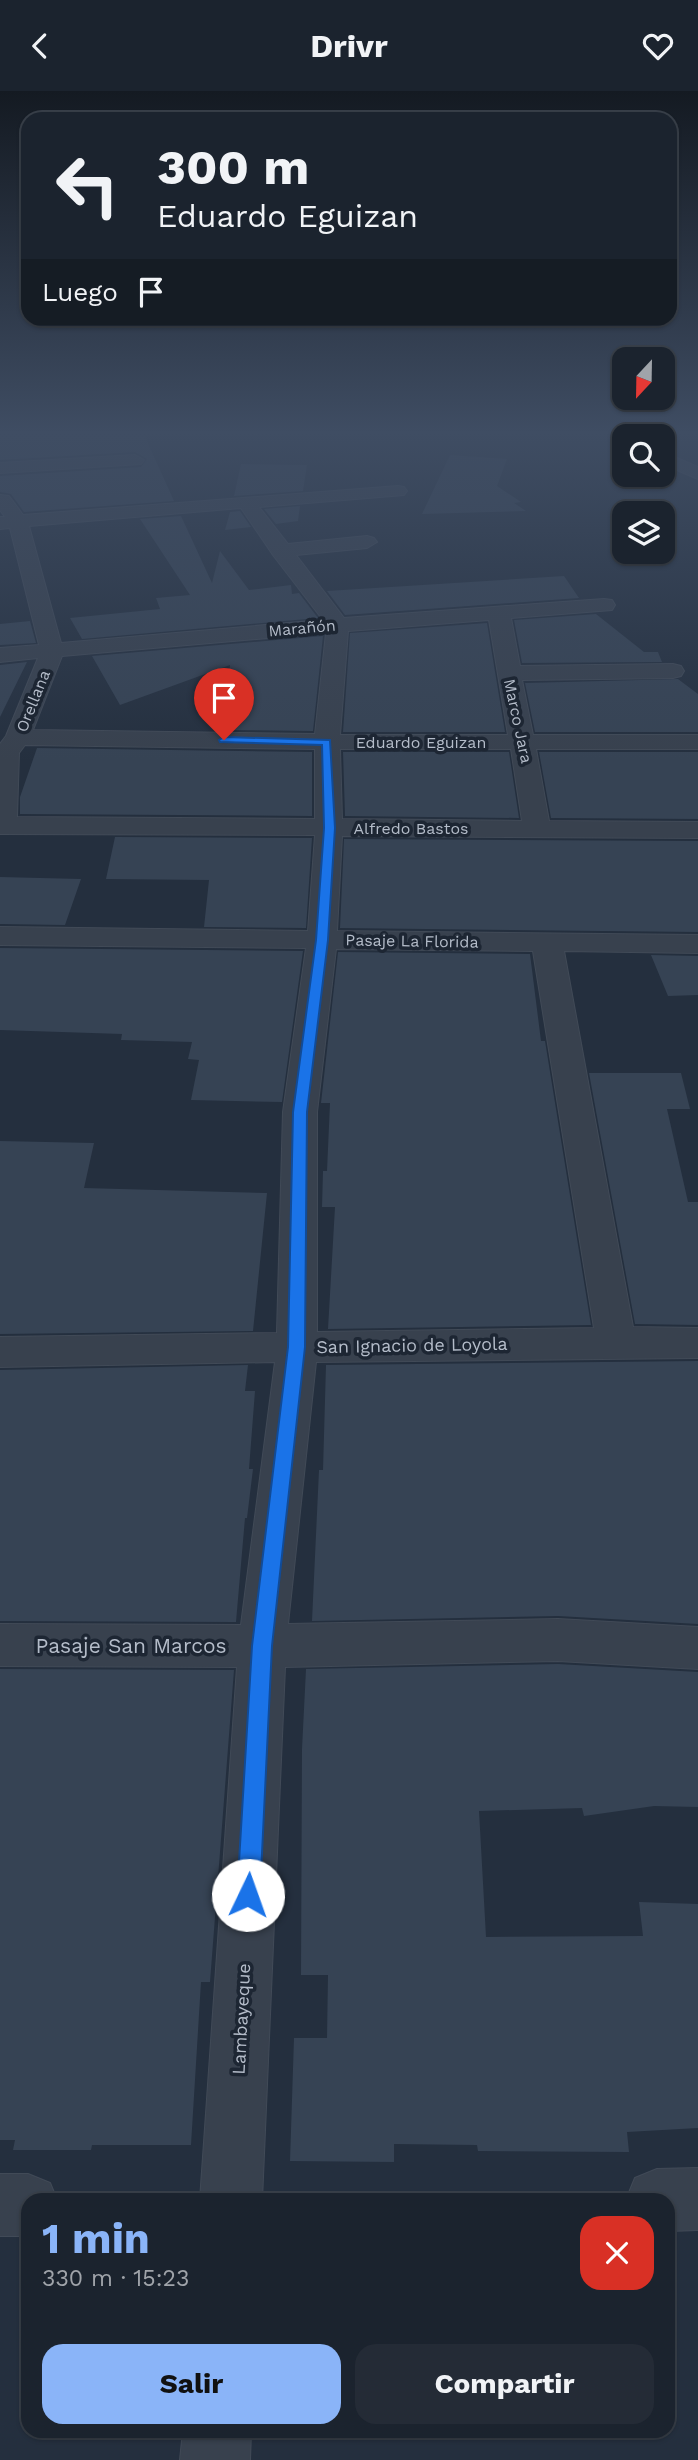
<!DOCTYPE html>
<html lang="es">
<meta charset="utf-8">
<style>
:root{--surface:#1b232e;--page:#242b36;--text:#f1f3f6;--muted:#a0a4aa;--line:#39404a;--accent:#8ab4f8}
body{margin:0;font-family:"Work Sans",sans-serif;background:var(--page);color:var(--text);height:100vh;display:flex;flex-direction:column;font-size:26px;white-space:nowrap}
*{box-sizing:border-box;margin:0}
p{font-size:23px;color:var(--muted)}
.icon{flex:none;width:38px;height:38px;fill:none;stroke:currentColor;stroke-width:2;stroke-linecap:round;stroke-linejoin:round}
.map{position:relative;flex:1;overflow:hidden}
.sheet{position:absolute;left:21px;top:2102px;width:654px;height:245px;display:flex;flex-direction:column;background:var(--surface);border-radius:21px;box-shadow:0 2px 5px #0004,0 0 0 2px var(--line)}
.sheet>*{flex:none}
.hud{position:absolute;left:21px;top:21px;width:656px;height:214px;border-radius:21px;box-shadow:0 2px 5px #0004,0 0 0 2px var(--line);background:#1b232e;color:var(--text);overflow:hidden}
.needle{width:46px;rotate:202deg}
.buttons{position:absolute;left:612px;top:256px;display:grid;gap:14px}
.buttons a{display:grid;place-items:center;width:63px;height:63px;border-radius:14px;background:var(--surface);box-shadow:0 2px 5px #0004,0 0 0 2px var(--line);font-size:35px}
.pin{position:absolute;display:grid;place-items:center;width:60px;height:60px;color:#fff;margin:-72px -30px;border-radius:50% 50% 50% 0;rotate:-45deg;box-shadow:0 0 7px #0007}
.pin .icon{rotate:45deg}
.me{position:absolute;width:77px;margin:-38px;rotate:3deg;stroke-linejoin:round;filter:drop-shadow(0 0 5px #0008)}
.turn{display:flex;align-items:center;gap:24px;height:147px;padding:0 21px;font-size:32px}
.turn .icon{width:91px;height:91px;stroke-width:2.5}
.turn b{display:block;font-size:49px;line-height:60px}
.then{display:flex;align-items:center;height:66px;padding:0 21px;background:#0003;gap:14px;font-size:26px}
.round{display:grid;place-items:center;flex:none;width:74px;height:74px;border-radius:21px;background:var(--page)}
.head{display:flex;align-items:center;justify-content:space-between;height:119px;padding:0 21px}
h1{font-size:42px;font-weight:700;line-height:52px;color:var(--accent)}
.action{display:flex;gap:14px;margin-top:auto;padding:14px 21px}
.action a{flex:1;height:80px;border-radius:21px;background:var(--accent);color:#111;font-size:28px;font-weight:700;line-height:80px;text-align:center}
.action a+a{background:var(--page);color:var(--text)}
header{display:flex;justify-content:space-between;align-items:center;height:91px;padding:0 21px;background:var(--surface);font-size:32px;font-weight:700}
.map>svg:first-child{display:block}
.building{fill:#364354}
.lines{fill:none;stroke-linecap:round;stroke-linejoin:round}
.minor-casing{stroke:#414a57;stroke-width:2}
.minor{fill:#38414e;fill-rule:evenodd}
.route{fill:#1a73e8;stroke:#114b97;stroke-width:2}
.labels{text-anchor:middle;dominant-baseline:central;stroke-width:7;stroke-linejoin:round;paint-order:stroke}
.far-street-label{font-size:16px;fill:#b4bcc9;stroke:#1d2633}
.street-label{font-size:18px;fill:#b4bcc9;stroke:#1d2633}
.near-street-label{font-size:21px;fill:#b4bcc9;stroke:#1d2633}
</style>
<header><svg class="icon" aria-label="back" viewBox="0 0 24 24"><path d="M15 5l-7 7 7 7"/></svg>Drivr<svg class="icon" aria-label="heart" viewBox="0 0 24 24"><path d="M12 20l-8-8c-3-5 5-10 8-4 3-6 11-1 8 4z"/></svg></header>
<div class="map">
<svg width="698" height="2369" viewBox="0 0 698 2369">
<rect width="100%" height="100%" fill="#242f3e"/>
<path class="building" d="M 0,339 L 142,339 L 174,410 L 24,421 L 11,403 L 0,401 L 0,385 L 141,376 L 147,368 L 135,361 L 0,369 Z
M 450,364 L 507,368 L 497,395 L 521,411 L 514,412 L 526,420 L 422,423 Z
M 241,373 L 307,374 L 303,400 L 234,405 Z
M 300,415 L 298,430 L 276,433 L 264,418 Z
M 240,420 L 251,436 L 225,439 L 230,421 Z
M 181,425 L 212,492 L 220,460 L 249,499 L 291,494 L 292,503 L 299,502 L 318,527 L 82,548 L 70,527 L 160,518 L 156,507 L 190,504 L 140,428 Z
M 564,485 L 579,507 L 345,524 L 327,500 Z
M 596,523 L 644,561 L 658,561 L 662,571 L 522,572 L 514,529 Z
M 30,530 L 36,552 L 0,554 L 0,533 Z
M 487,532 L 505,641 L 343,641 L 350,542 Z
M 323,545 L 313,640 L 224,639 L 230,574 L 120,614 L 92,565 Z
M 27,571 L 0,626 L 0,574 Z
M 678,588 L 698,603 L 698,641 L 535,641 L 525,592 Z
M 37,657 L 312,661 L 312,725 L 20,723 L 20,706 Z
M 343,661 L 509,661 L 519,727 L 345,725 Z
M 539,661 L 698,661 L 698,728 L 551,727 Z
M 115,746 L 312,747 L 306,837 L 204,836 L 209,789 L 106,788 Z
M 344,748 L 698,750 L 698,841 L 340,837 Z
M 0,786 L 81,788 L 65,834 L 0,833 Z
M 0,857 L 303,860 L 282,1011 L 191,1009 L 199,969 L 188,968 L 192,951 L 121,949 L 122,943 L 0,939 Z
M 338,861 L 530,863 L 541,950 L 545,950 L 591,1234 L 328,1238 L 335,1116 L 322,1116 L 323,1080 L 327,1080 L 330,1012 L 321,1012 Z
M 651,864 L 698,865 L 698,904 L 668,905 Z
M 589,982 L 681,982 L 690,1018 L 667,1018 L 688,1111 L 698,1111 L 698,1234 L 635,1233 Z
M 0,1050 L 94,1052 L 84,1097 L 267,1102 L 253,1240 L 0,1243 Z
M 698,1270 L 698,1533 L 558,1525 L 312,1530 L 319,1379 L 323,1379 L 326,1274 Z
M 248,1274 L 245,1300 L 255,1300 L 249,1378 L 253,1378 L 247,1427 L 245,1427 L 236,1531 L 0,1530 L 0,1279 Z
M 558,1573 L 698,1581 L 698,1716 L 654,1715 L 584,1725 L 582,1717 L 479,1720 L 486,1846 L 643,1845 L 639,1811 L 698,1813 L 698,2037 L 627,2041 L 629,2061 L 478,2060 L 477,2054 L 394,2053 L 394,2071 L 290,2070 L 294,1947 L 327,1947 L 328,1884 L 301,1884 L 302,1658 L 306,1578 Z
M 0,1578 L 234,1579 L 210,1891 L 201,1891 L 191,2054 L 92,2054 L 91,2059 L 13,2059 L 15,2049 L 0,2049 Z"/>
<g class="lines">
<defs>
<path id="minor" d="M 628,339 L 644,339 L 646,345 L 629,345 Z
M 663,361 L 698,376 L 698,388 L 663,373 Z
M 135,364 L 144,369 L 141,373 L 0,382 L 0,372 Z
M 398,395 L 404,396 L 407,400 L 404,404 L 259,416 L 288,453 L 367,445 L 374,447 L 377,451 L 367,457 L 296,464 L 344,527 L 604,508 L 612,509 L 615,514 L 612,519 L 511,527 L 520,575 L 673,573 L 681,575 L 684,580 L 681,585 L 673,587 L 522,589 L 533,644 L 698,644 L 698,658 L 536,658 L 549,730 L 698,731 L 698,747 L 342,745 L 337,840 L 698,844 L 698,862 L 564,860 L 633,1236 L 698,1237 L 698,1267 L 316,1271 L 288,1533 L 558,1528 L 698,1536 L 698,1578 L 558,1570 L 285,1576 L 262,2109 L 200,2109 L 237,1576 L 0,1575 L 0,1533 L 241,1534 L 275,1271 L 0,1276 L 0,1246 L 277,1242 L 283,1021 L 306,857 L 0,854 L 0,836 L 308,840 L 315,744 L 0,743 L 0,653 L 6,645 L 38,567 L 0,571 L 0,557 L 39,554 L 10,437 L 0,438 L 0,426 L 5,426 L 0,419 L 0,404 L 9,405 L 23,424 ZM 241,417 L 273,464 L 323,529 L 61,552 L 29,435 ZM 489,529 L 508,644 L 340,644 L 348,540 ZM 326,542 L 315,643 L 33,639 L 62,565 ZM 25,654 L 315,658 L 315,728 L 17,726 L 19,662 ZM 340,658 L 511,658 L 522,730 L 342,728 ZM 336,858 L 533,860 L 594,1237 L 317,1241 L 317,1021 Z
M 698,2077 L 698,2139 L 668,2140 L 668,2109 L 626,2109 L 635,2087 L 657,2078 Z
M 0,2083 L 28,2083 L 50,2092 L 57,2109 L 28,2109 L 28,2145 L 0,2145 Z
M 183,2340 L 251,2340 L 250,2369 L 180,2369 Z"/>
</defs>
<use href="#minor" class="minor-casing"/>
<use href="#minor" class="minor"/>
</g>
<linearGradient id="sky" x2="0" y2="1"><stop stop-color="#141a22"/><stop offset="0.51" stop-color="#3f4d63"/><stop offset="1" stop-color="#3f4d63" stop-opacity="0"/></linearGradient>
<rect width="698" height="670" fill="url(#sky)"/>
<path class="route" d="M 224,646 L 330,649 L 335,737 L 328,849 L 307,1021 L 305,1256 L 272,1555 L 260,1804 L 256,1812 L 248,1815 L 240,1812 L 237,1804 L 252,1555 L 288,1256 L 293,1021 L 316,849 L 324,737 L 322,654 L 220,651 L 219,649 Z"/>
<g class="labels">
<g class="far-street-label">
<text transform="translate(302 537) rotate(-5)">Marañón</text>
<text transform="translate(33 610) rotate(-68)">Orellana</text>
<text transform="translate(518 630) rotate(78)">Marco Jara</text>
<text x="421" y="651">Eduardo Eguizan</text>
<text x="411" y="737">Alfredo Bastos</text>
<text transform="translate(412 850) rotate(1)">Pasaje La Florida</text>
</g>
<g class="street-label">
<text transform="translate(412 1254) rotate(-1)">San Ignacio de Loyola</text>
<text transform="translate(241 1928) rotate(-87)">Lambayeque</text>
</g>
<g class="near-street-label">
<text x="131" y="1554">Pasaje San Marcos</text>
</g>
</g>
</svg>
<div class="buttons">
<a><svg class="needle" viewBox="-14 -14 28 28"><path d="M0-13l5 13h-10z" fill="#e53935"/><path d="M0 13l5-13h-10z" fill="#a0a4aa"/></svg></a>
<a><svg class="icon" aria-label="search" viewBox="0 0 24 24"><circle cx="10" cy="10" r="6"/><path d="M15 15l6 6"/></svg></a>
<a><svg class="icon" aria-label="layers" viewBox="0 0 24 24"><path d="M12 4l9 5-9 5-9-5zM3 14l9 5 9-5"/></svg></a>
</div>
<div class="pin" style="left:224px;top:649px;background:#d93025"><svg class="icon" aria-label="arrive" viewBox="0 0 24 24"><path d="M6 21V4h12l-3 4 3 4H6"/></svg></div>
<svg class="me" style="left:248px;top:1804px" viewBox="-20 -20 40 40"><circle r="19" fill="#fff"/><path d="M0-13L10 11 0 6-10 11z" fill="#1a73e8"/></svg>
<div class="hud">
<div class="turn"><svg class="icon" aria-label="left" viewBox="0 0 24 24"><path d="M17 20v-9H6M10 6l-5 5 5 5"/></svg><div><b>300 m</b>Eduardo Eguizan</div></div>
<div class="then">Luego<svg class="icon" aria-label="arrive" viewBox="0 0 24 24"><path d="M6 21V4h12l-3 4 3 4H6"/></svg></div>
</div>
<section class="sheet">
<div class="head"><div><h1>1 min</h1><p>330 m · 15:23</p></div><a class="round" style="background:#d93025;color:#fff"><svg class="icon" aria-label="close" viewBox="0 0 24 24"><path d="M6 6l12 12M18 6L6 18"/></svg></a></div>
<div class="action"><a>Salir</a><a>Compartir</a></div>
</section>
</div>
